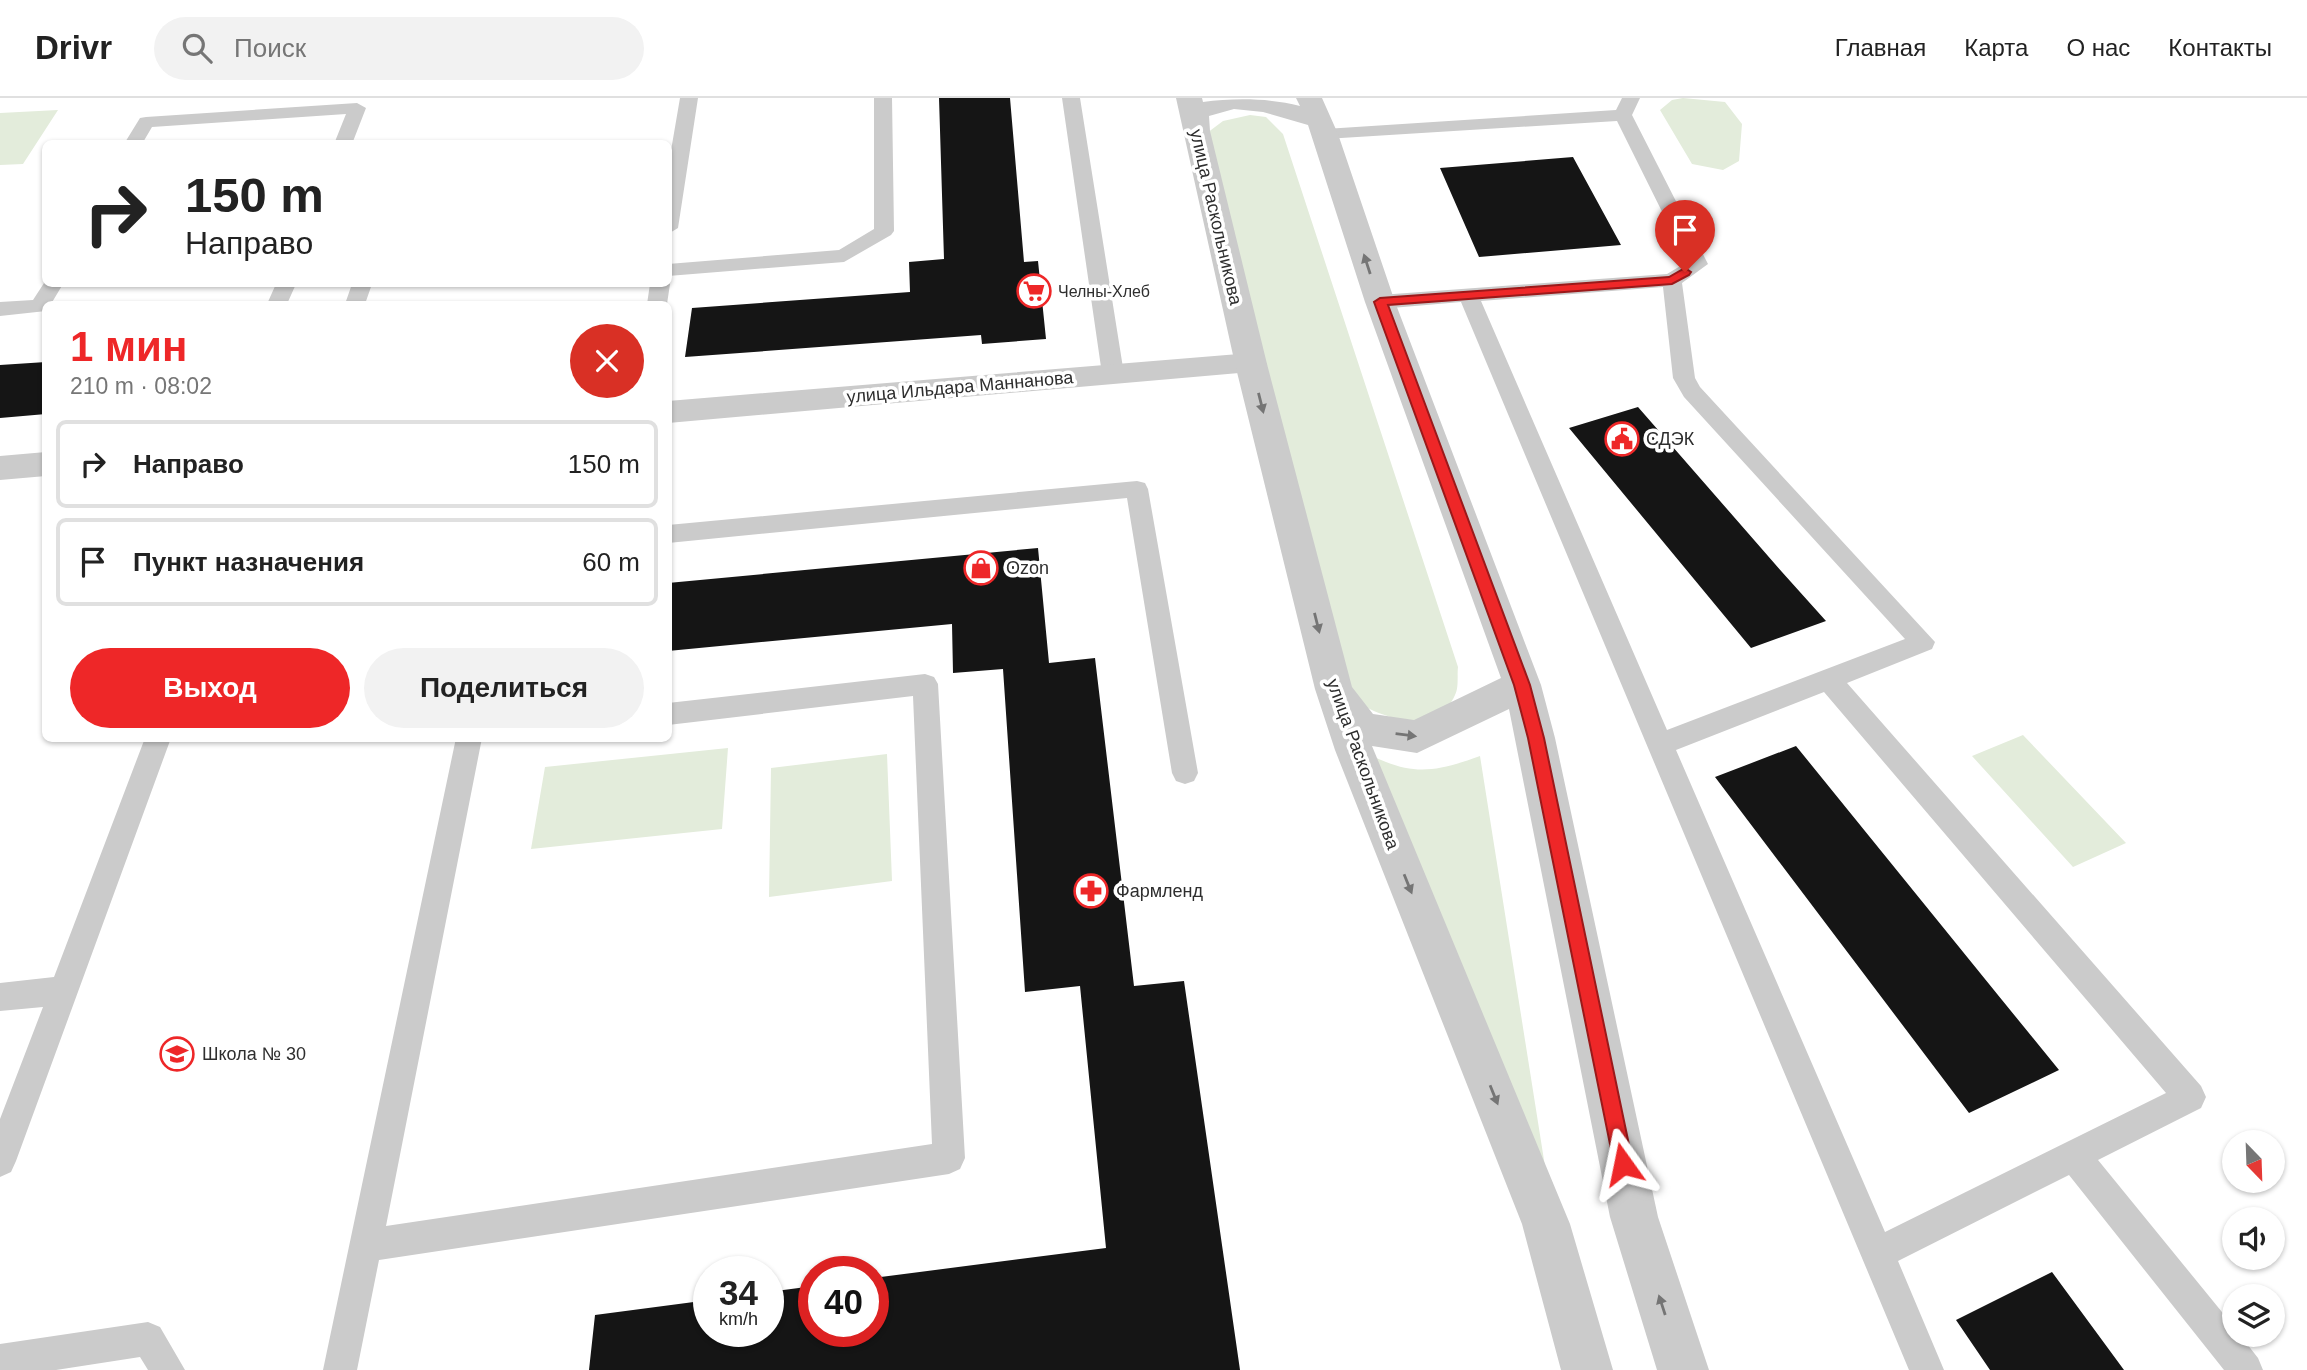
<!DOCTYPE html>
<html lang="ru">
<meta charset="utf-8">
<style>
:root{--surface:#fff;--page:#f2f2f2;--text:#222;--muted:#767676;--line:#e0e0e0;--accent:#ee2728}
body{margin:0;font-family:Arial,sans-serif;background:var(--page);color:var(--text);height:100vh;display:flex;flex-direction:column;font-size:26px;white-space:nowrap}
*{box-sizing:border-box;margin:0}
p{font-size:23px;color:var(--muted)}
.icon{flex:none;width:38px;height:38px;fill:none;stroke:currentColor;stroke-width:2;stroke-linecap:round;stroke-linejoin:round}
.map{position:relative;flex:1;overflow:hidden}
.drawer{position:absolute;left:42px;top:203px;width:630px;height:441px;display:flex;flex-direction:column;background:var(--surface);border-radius:10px;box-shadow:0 2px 5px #0004}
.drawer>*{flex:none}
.guide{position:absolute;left:42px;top:42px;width:630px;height:147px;border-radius:10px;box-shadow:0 2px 5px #0004;background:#fff;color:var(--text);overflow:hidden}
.needle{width:46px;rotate:157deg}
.tools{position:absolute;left:2222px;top:1032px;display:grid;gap:14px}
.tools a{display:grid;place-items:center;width:63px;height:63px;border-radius:50%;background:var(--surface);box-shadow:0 2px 5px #0004;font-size:35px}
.speed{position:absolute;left:693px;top:1158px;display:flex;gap:14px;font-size:35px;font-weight:700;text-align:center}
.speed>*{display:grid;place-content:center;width:91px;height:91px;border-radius:50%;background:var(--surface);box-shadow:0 2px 5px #0004;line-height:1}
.speed small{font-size:18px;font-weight:400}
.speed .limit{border:10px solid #d22;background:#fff;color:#111}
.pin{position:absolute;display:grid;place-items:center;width:60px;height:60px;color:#fff;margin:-72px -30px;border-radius:50% 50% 50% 0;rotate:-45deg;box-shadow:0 0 7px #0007}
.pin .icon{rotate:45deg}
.me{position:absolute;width:77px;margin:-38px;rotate:348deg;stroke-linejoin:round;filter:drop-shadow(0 0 5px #0008)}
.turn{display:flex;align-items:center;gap:24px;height:147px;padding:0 28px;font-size:32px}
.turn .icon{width:91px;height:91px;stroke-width:2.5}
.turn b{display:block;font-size:49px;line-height:60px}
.round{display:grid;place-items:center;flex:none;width:74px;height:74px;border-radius:37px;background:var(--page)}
.overview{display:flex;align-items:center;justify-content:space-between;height:119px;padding:0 28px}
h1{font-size:42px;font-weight:800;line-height:52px;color:var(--accent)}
.cta{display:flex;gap:14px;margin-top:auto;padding:14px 28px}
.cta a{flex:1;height:80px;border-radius:42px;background:var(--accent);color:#fff;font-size:28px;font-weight:800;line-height:80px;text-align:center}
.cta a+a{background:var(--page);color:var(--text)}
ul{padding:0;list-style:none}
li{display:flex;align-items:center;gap:21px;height:88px;margin:0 14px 10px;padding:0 14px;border:4px solid var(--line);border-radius:10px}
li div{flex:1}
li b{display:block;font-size:26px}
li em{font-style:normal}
header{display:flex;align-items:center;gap:42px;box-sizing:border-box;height:98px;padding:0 35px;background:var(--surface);border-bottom:2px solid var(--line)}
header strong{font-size:33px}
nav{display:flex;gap:38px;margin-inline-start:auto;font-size:24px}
.search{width:490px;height:63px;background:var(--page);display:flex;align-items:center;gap:18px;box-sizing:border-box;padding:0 24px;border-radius:38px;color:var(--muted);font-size:26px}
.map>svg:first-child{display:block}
.green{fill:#e3ecdb}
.building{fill:#151515}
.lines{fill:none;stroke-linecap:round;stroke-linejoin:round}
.service{fill:#cbcbcb;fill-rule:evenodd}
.minor{fill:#cbcbcb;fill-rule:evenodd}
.tertiary{fill:#cbcbcb;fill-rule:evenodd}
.oneway{fill:#757575}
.route{fill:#ee2728;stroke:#9b191a;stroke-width:2}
.labels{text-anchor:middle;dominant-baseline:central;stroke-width:7;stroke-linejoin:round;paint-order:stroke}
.far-poi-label{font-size:16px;fill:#2e2e2e;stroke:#fff;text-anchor:start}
.street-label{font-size:18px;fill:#2e2e2e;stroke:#fff}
.poi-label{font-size:18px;fill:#2e2e2e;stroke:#fff;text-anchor:start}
</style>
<header>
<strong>Drivr</strong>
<div class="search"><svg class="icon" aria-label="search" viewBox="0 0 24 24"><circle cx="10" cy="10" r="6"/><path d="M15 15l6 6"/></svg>Поиск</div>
<nav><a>Главная</a><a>Карта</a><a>О нас</a><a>Контакты</a></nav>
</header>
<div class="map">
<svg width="2307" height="1272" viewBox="0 0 2307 1272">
<rect width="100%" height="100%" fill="#fff"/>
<path class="green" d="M 1683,0 L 1725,4 L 1742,26 L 1739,63 L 1723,72 L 1692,66 L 1660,12 L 1672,2 Z
M 58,12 L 23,66 L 0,67 L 0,15 Z
M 1250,17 L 1266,19 L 1283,36 L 1458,569 C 1457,577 1459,590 1455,597 C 1435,642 1377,618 1348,599 L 1207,35 L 1223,23 Z
M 2023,637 L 2126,745 L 2073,769 L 1972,658 Z
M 728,650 L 722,731 L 531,751 L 545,669 Z
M 1366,655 C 1411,678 1433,675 1480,658 L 1550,1100 Z
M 887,656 L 892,783 L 769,799 L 771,670 Z"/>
<path class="building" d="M 939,0 L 1010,0 L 1024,164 L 1038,163 L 1046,241 L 982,246 L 981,237 L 685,259 L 692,210 L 910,194 L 909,164 L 944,161 Z
M 1573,59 L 1621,147 L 1479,159 L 1440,70 Z
M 46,264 L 46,316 L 0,320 L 0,267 Z
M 1638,309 L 1782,474 L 1826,523 L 1751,550 L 1569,330 Z
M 1038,450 L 1049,565 L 1095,560 L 1134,888 L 1184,883 L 1240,1272 L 589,1272 L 595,1217 L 709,1202 L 709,1234 L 768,1234 L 768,1194 L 814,1188 L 814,1234 L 873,1234 L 873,1180 L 1106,1150 L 1080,888 L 1025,894 L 1003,571 L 953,575 L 952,526 L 668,553 L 668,485 Z
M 1796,648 L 2002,902 L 2059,972 L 1969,1015 L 1715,679 Z
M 2052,1174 L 2124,1272 L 1990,1272 L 1956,1222 Z"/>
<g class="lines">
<path class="service" d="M 680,0 L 698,0 L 678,130 L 668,136 L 668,70 Z
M 874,0 L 892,0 L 894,133 L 891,137 L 844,164 L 668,178 L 668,166 L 839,152 L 874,131 Z
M 1062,0 L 1080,0 L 1124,276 L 1121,281 L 1105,281 L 1102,276 Z
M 1622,0 L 1640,0 L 1632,17 L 1708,166 L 1682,185 L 1695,280 L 1700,289 L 1935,544 L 1932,551 L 1847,585 L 2201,988 L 2206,999 L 2201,1010 L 2098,1062 L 2235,1230 L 2235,1237 L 2240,1237 L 2258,1260 L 2263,1272 L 2224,1272 L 2069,1077 L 1898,1163 L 1944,1272 L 1909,1272 L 1461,204 L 1380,211 L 1370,204 L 1380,197 L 1667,176 L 1687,164 L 1617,23 L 1325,41 L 1316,36 L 1325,31 L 1616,12 ZM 1663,189 L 1673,280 L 1684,299 L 1905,541 L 1667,632 L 1481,203 ZM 1824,594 L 2166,995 L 1885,1134 L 1676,652 Z
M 357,5 L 366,10 L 352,46 L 334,46 L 346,16 L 152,29 L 142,46 L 124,46 L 140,20 L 146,19 Z
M 46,182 L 46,186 L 63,186 L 51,206 L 46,206 L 46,213 L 0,218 L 0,204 L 33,202 Z
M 668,184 L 670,186 L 667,206 L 647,206 L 650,186 Z
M 276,186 L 296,186 L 287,206 L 267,206 Z
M 352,186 L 372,186 L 365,206 L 345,206 Z
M 1137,383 L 1145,385 L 1148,391 L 1198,675 L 1194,683 L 1185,686 L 1176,683 L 1172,675 L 1127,400 L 668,445 L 668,427 Z
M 925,576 L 934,579 L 938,586 L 965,1060 L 960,1071 L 949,1076 L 379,1162 L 357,1272 L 323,1272 L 456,640 L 482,640 L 386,1128 L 932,1046 L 913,598 L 668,627 L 668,605 Z
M 145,640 L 171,640 L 16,1063 L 11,1074 L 0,1079 L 0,1021 L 43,909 L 0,913 L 0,885 L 54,879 Z
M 148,1224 L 160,1229 L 185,1272 L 148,1272 L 140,1259 L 56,1272 L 0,1272 L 0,1246 Z"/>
<path class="minor" d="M 1251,255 L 1262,259 L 1267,266 L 1262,273 L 668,325 L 668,303 Z
M 46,354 L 46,378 L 0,382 L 0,358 Z"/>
<path class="tertiary" d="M 1176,0 L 1202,0 L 1203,4 C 1234,0 1269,0 1300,8 L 1296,0 L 1322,0 L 1338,36 L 1395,204 L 1541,587 L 1555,640 L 1658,1119 L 1709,1272 L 1657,1272 L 1610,1119 L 1509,611 L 1417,655 L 1372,648 L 1570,1126 L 1613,1272 L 1561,1272 L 1522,1126 L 1335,652 L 1315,591 L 1235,266 ZM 1234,11 L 1263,14 L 1308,27 L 1365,204 L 1501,580 L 1414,622 L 1373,616 L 1352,589 L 1267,266 L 1210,33 L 1209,18 Z"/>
</g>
<defs><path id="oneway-solid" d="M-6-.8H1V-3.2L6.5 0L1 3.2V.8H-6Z" transform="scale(1.75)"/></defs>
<g class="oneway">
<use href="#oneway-solid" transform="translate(1367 166) rotate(-108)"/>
<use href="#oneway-solid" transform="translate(1261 305) rotate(76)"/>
<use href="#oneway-solid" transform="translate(1317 525) rotate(76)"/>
<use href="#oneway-solid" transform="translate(1406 637) rotate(7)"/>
<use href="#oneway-solid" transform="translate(1408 786) rotate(68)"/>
<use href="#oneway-solid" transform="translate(1494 997) rotate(68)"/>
<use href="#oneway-solid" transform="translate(1662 1207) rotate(-108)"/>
</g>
<path class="route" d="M 1685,170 L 1691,174 L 1689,177 L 1672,186 L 1388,207 L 1530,587 L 1544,640 L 1633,1066 L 1630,1073 L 1623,1076 L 1617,1073 L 1614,1066 L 1528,640 L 1514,587 L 1374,204 L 1380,200 L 1669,179 Z"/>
<defs>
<symbol id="supermarket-ring" viewBox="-11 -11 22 22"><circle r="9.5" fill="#fff" stroke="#ee2728" stroke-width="1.5"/><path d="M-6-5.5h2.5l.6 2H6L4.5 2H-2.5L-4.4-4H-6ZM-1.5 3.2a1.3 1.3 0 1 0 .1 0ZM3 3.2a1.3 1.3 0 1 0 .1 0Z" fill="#ee2728"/></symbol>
<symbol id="civic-ring" viewBox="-11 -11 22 22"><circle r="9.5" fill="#fff" stroke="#ee2728" stroke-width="1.5"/><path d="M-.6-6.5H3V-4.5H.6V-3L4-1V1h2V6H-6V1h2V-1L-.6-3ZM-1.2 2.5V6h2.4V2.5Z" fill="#ee2728"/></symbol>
<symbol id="shop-ring" viewBox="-11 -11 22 22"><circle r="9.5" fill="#fff" stroke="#ee2728" stroke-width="1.5"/><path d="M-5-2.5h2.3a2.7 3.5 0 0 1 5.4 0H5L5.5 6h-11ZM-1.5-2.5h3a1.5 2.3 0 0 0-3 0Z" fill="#ee2728"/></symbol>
<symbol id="pharmacy-ring" viewBox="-11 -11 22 22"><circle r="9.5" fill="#fff" stroke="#ee2728" stroke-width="1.5"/><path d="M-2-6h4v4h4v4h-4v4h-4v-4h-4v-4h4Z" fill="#ee2728"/></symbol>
<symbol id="school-ring" viewBox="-11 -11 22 22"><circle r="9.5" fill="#fff" stroke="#ee2728" stroke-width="1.5"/><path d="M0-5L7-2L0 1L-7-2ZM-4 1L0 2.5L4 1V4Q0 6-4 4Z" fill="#ee2728"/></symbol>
</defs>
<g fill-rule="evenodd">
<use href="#supermarket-ring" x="1015" y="174" width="38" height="38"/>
<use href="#civic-ring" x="1603" y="322" width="38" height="38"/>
<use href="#shop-ring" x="962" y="451" width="38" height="38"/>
<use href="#pharmacy-ring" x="1072" y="774" width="38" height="38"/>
<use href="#school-ring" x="158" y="937" width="38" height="38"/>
</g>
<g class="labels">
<g class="far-poi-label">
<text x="1058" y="193">Челны-Хлеб</text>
</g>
<g class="street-label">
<text transform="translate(1216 119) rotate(77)">улица Раскольникова</text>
<text transform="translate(960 289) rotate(-5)">улица Ильдара Маннанова</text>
<text transform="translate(1363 666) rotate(70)">улица Раскольникова</text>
</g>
<g class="poi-label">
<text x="1646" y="341">СДЭК</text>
<text x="1006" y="470">Ozon</text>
<text x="1116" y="793">Фармленд</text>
<text x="202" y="956">Школа № 30</text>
</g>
</g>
</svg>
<div class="tools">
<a><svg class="needle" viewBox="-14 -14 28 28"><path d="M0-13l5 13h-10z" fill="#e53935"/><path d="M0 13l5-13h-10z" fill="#767676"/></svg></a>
<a><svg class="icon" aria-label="sound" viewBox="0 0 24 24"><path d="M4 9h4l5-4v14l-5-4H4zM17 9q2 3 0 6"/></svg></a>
<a><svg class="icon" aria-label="layers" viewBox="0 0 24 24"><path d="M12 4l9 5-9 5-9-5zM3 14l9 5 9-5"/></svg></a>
</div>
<div class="speed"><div>34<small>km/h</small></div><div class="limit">40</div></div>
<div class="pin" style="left:1685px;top:174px;background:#d93025"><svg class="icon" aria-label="arrive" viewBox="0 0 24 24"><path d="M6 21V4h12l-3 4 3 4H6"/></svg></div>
<svg class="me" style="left:1623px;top:1066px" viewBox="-20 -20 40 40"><path d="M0-17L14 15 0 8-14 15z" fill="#ee2728" stroke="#fff" stroke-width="4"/></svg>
<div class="guide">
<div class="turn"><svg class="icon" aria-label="right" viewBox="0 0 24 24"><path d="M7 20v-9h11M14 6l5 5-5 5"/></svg><div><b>150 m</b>Направо</div></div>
</div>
<section class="drawer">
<div class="overview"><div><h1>1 мин</h1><p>210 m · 08:02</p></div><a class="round" style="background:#d93025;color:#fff"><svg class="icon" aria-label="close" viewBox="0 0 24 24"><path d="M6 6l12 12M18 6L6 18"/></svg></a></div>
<ul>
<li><svg class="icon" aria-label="right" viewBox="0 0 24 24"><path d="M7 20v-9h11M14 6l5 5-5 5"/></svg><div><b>Направо</b></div><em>150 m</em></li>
<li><svg class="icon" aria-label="arrive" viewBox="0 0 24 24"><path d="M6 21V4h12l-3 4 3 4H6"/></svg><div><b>Пункт назначения</b></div><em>60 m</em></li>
</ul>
<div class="cta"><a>Выход</a><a>Поделиться</a></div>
</section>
</div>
